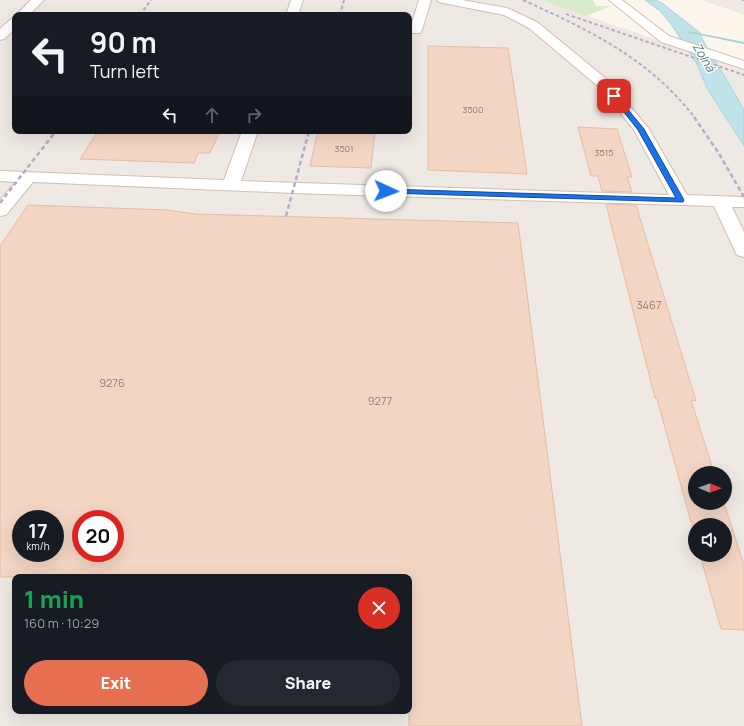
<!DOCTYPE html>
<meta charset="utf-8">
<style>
:root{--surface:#171b24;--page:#242831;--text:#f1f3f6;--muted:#9ea1a6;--accent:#e76f51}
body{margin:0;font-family:Manrope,sans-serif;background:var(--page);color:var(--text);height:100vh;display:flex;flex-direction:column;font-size:15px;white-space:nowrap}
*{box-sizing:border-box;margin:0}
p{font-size:13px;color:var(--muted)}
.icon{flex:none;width:22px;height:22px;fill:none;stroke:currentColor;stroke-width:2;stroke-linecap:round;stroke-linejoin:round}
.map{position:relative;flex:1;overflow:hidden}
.sheet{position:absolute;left:12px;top:574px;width:400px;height:140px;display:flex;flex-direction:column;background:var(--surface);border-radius:8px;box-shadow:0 4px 16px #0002}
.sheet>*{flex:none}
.banner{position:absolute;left:12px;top:12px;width:400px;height:122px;border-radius:8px;box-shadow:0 4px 16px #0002;background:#171b24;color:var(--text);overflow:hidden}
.needle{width:26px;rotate:91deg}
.buttons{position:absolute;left:688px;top:466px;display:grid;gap:8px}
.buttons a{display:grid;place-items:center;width:44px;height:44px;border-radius:50%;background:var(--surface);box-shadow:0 4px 16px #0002;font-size:20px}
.speed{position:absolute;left:12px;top:510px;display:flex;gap:8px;font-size:20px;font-weight:700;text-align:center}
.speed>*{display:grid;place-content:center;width:52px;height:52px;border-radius:50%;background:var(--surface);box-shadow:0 4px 16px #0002;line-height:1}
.speed small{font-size:10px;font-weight:400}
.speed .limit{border:6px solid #d22;background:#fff;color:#111}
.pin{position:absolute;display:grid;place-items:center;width:34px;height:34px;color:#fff;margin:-17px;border-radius:8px;box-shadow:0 2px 6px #0006}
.me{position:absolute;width:44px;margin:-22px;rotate:92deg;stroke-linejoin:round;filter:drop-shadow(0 0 3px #0008)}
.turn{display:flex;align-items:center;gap:14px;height:84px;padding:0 12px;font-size:18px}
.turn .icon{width:52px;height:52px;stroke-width:2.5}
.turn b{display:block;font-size:28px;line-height:34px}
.lanes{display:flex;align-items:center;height:38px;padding:0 12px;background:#0003;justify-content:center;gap:20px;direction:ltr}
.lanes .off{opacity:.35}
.round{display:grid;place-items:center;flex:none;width:42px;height:42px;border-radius:21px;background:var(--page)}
.summary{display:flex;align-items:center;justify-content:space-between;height:68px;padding:0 12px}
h1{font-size:24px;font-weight:800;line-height:30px;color:#1e9e55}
.button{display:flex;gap:8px;margin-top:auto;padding:8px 12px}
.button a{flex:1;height:46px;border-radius:24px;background:var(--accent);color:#fff;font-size:16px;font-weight:800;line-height:46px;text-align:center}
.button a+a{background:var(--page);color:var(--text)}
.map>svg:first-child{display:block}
.industrial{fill:#efe9e4;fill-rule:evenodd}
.green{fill:#d8ecc9}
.water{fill:#bfe3e8;stroke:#a5d3da}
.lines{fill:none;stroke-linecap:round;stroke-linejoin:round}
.stream{fill:#a5d3da;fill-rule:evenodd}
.building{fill:#f3d5c3;stroke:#e6bba3;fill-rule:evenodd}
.minor-casing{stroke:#d1beb0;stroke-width:2}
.minor{fill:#fff;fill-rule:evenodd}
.rail-far1{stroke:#b9a8c9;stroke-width:2;stroke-dasharray:3.5 2.5;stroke-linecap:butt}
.rail{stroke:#b9a8c9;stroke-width:2.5;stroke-dasharray:4.5 3;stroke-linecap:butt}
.route{fill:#1a73e8;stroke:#114b97}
.labels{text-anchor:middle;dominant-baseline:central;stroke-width:3;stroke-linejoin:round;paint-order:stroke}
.far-number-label{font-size:9px;fill:#987a6a}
.number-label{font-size:11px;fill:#987a6a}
.far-water-label{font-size:12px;font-style:italic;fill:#437c86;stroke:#fffaf3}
</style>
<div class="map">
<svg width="744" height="726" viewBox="0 0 744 726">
<rect width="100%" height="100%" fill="#fdf6ec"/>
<path class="industrial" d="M 0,0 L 541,0 L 655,39 L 674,47 L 744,70 L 744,726 L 0,726 ZM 15,15 L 409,15 L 409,131 L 15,131 ZM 695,473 L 725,473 L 725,503 L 695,503 ZM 21,519 L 55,519 L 55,553 L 21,553 ZM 81,519 L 115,519 L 115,553 L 81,553 ZM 695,525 L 725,525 L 725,555 L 695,555 ZM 15,577 L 409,577 L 409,711 L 15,711 Z
M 702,0 L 744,0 L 744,15 Z"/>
<path class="green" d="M 541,0 L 593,0 L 596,6 L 611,6 L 586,16 Z"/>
<path class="water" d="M 645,0 L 655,0 L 662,3 L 699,32 L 708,50 L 728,82 L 744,110 L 744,146 L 707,88 L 697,64 L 671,24 L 660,11 Z"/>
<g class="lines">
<path class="stream" d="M 688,31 L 744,42 L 744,44 L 690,33 L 688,33 Z"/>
</g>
<path class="building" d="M 428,46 L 508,48 L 527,174 L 428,170 Z
M 578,127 L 617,129 L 632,177 L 627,177 L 632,192 L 602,191 L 598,176 L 591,176 Z
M 98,131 L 220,131 L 210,153 L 198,153 L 194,163 L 80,159 Z
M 318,131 L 375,131 L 371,168 L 310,166 Z
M 606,204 L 636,205 L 696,401 L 691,400 L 714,473 L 695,473 L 695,503 L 724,503 L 744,565 L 744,630 L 721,629 L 700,555 L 725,555 L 725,525 L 695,525 L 695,536 L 657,399 L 655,398 Z
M 28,205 L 167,210 L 196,214 L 518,223 L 582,726 L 409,726 L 409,577 L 0,577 L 0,246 ZM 21,519 L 55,519 L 55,553 L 21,553 ZM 81,519 L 115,519 L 115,553 L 81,553 Z"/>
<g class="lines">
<defs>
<path id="minor" d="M 31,0 L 44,0 L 29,15 L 16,15 Z
M 291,0 L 303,0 L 298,15 L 286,15 Z
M 419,0 L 431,0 L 422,30 L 420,33 L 412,33 L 410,30 Z
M 437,0 L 462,0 L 507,8 L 537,22 L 610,82 L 649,129 L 687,195 L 744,197 L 744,207 L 732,207 L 744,232 L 744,257 L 737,255 L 735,251 L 714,206 L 293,193 L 33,182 L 6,215 L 0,216 L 0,200 L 16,182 L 0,181 L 0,171 L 224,180 L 242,131 L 258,131 L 241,181 L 669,195 L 634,130 L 600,88 L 529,28 L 504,15 L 443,3 L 439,2 Z
M 609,0 L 622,0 L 669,36 L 744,61 L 744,69 L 661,42 Z
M 15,18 L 15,29 L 4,39 L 0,40 L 0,29 L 11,19 Z"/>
</defs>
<use href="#minor" class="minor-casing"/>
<use href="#minor" class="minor"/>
<path class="rail-far1" d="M 523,0 C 589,30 650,59 695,118
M 742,0 L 744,0
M 566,14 L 744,75
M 140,15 L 151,0
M 340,15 L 344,0"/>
<path class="rail" d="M 694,117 L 718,152 L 744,197
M 0,203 L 56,131
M 286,216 L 309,131"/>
</g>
<path class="route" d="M 612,95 L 616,95 L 644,129 L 684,200 L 683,202 L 386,193 L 382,191 L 386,189 L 676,198 L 638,130 L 612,97 Z"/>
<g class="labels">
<g class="far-number-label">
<text x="473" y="109">3500</text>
<text x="344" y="148">3501</text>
<text x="604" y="152">3515</text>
</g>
<g class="number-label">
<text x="649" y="304">3467</text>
<text x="112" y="382">9276</text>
<text x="380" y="400">9277</text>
</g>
<g class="far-water-label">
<text transform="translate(704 57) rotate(59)">Zolná</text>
</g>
</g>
</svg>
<div class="buttons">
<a><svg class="needle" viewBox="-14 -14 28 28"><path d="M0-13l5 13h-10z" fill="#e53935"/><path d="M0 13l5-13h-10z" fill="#9ea1a6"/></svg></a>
<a><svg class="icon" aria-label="sound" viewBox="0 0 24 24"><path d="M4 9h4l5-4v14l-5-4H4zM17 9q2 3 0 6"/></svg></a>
</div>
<div class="speed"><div>17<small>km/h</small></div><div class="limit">20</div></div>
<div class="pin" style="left:614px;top:96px;background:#d93025"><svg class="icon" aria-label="arrive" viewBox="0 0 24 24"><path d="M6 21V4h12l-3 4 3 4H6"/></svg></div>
<svg class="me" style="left:386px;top:191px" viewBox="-20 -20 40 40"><circle r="19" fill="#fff"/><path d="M0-13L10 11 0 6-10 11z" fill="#1a73e8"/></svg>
<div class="banner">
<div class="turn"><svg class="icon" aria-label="left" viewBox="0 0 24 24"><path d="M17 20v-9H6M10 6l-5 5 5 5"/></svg><div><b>90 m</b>Turn left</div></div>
<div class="lanes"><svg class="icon" aria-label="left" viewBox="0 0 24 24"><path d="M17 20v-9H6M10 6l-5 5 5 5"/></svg><svg class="icon off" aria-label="ahead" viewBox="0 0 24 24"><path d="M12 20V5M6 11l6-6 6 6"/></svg><svg class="icon off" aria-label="right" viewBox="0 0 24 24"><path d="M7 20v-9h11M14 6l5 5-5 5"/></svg></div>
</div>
<section class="sheet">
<div class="summary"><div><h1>1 min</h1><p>160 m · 10:29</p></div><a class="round" style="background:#d93025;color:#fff"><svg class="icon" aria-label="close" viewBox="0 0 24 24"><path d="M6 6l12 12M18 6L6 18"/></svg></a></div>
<div class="button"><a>Exit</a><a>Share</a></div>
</section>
</div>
